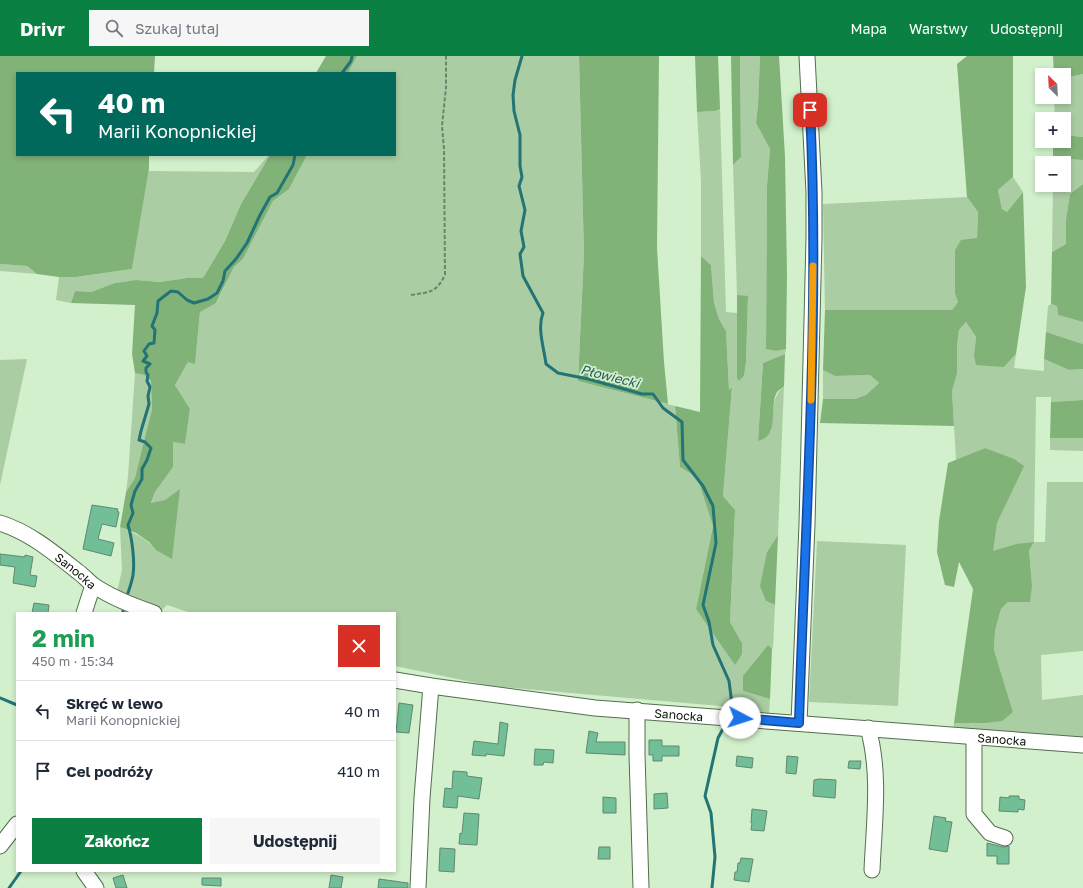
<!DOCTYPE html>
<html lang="pl">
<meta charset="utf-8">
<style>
:root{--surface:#fff;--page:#f6f6f7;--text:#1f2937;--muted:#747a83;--line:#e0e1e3;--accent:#0b8043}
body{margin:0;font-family:"Golos Text",sans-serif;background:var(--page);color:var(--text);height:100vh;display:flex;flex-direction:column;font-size:15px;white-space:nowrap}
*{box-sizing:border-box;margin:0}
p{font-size:13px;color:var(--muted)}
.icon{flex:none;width:22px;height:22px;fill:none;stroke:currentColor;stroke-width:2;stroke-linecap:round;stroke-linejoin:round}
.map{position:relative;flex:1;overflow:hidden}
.panel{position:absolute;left:16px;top:556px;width:380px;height:260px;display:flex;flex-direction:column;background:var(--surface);border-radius:0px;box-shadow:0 2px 6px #0003}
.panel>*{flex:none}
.banner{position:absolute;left:16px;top:16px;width:380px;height:84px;border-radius:0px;box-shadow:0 2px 6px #0003;background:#00695c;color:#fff;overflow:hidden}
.needle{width:26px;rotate:336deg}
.tools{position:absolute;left:1035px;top:12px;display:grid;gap:8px}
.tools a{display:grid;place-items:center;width:36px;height:36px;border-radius:0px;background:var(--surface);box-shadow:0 2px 6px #0003;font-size:20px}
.pin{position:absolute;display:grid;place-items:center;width:34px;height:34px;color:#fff;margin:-17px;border-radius:8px;box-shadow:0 2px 6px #0006}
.me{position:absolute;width:44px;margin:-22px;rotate:95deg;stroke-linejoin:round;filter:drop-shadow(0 0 3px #0008)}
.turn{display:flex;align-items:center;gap:14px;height:84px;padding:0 16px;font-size:18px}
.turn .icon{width:52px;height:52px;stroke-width:2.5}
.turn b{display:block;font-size:28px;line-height:34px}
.round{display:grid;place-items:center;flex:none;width:42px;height:42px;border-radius:0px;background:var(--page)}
.headline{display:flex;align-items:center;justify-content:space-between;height:68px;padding:0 16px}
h1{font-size:24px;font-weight:700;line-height:30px;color:#1e9e55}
.cta{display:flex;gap:8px;margin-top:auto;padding:8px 16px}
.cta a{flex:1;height:46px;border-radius:0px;background:var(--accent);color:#fff;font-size:16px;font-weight:700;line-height:46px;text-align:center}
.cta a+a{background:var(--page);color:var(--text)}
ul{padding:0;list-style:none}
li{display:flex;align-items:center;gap:12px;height:60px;padding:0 16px;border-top:1px solid var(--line)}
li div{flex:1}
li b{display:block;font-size:15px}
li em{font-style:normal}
header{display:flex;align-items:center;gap:24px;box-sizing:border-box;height:56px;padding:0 20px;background:var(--accent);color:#fff}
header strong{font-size:19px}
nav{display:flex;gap:22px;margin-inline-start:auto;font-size:14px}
.search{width:280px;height:36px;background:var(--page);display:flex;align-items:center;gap:10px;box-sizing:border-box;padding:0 14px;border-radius:0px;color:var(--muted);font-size:15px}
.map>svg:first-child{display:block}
.green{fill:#abcda4}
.forest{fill:#81b278}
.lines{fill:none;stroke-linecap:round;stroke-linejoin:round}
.stream{stroke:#237475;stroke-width:3}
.building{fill:#71be97;stroke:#5f8973}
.minor-casing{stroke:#546e4f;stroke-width:17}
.path{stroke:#6e836a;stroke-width:2;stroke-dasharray:4 2;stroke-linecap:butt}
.minor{stroke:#fff;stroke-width:15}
.route-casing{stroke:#114b97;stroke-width:10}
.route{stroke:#1a73e8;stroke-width:7}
.slow{stroke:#f59e0b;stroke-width:7}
.labels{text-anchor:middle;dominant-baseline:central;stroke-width:3.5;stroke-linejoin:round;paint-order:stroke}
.street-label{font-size:12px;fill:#081307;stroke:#d1f0cb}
.water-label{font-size:13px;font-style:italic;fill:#2c5a5d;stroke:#d1f0cb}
</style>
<header>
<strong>Drivr</strong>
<div class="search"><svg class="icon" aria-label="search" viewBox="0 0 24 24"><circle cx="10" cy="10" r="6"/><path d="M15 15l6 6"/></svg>Szukaj tutaj</div>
<nav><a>Mapa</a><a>Warstwy</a><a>Udostępnij</a></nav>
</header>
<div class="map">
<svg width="1083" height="832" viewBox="0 0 1083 832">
<rect width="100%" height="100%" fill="#d1f0cb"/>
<path class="green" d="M 357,0 L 579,0 L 584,198 L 578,325 L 675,350 L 680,410 L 697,421 L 713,470 L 696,553 L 742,587 L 730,566 L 735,454 L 723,440 L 732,331 L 729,334 L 726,275 L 719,263 L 714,247 L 711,209 L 701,200 L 701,125 L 697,56 L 715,55 L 720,53 L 726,256 L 737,257 L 737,321 L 739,325 L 744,320 L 746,306 L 748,241 L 737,239 L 733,109 L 741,101 L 740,0 L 760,0 L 758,49 L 756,67 L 770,93 L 767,129 L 766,293 L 776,295 L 786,293 L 785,298 L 763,307 L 758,385 L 771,375 C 773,359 771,341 784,330 L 778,479 L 767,496 L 766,545 L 775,549 L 773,592 L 768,589 L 743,635 L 770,643 L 769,657 L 744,656 L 743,652 L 491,630 L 395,610 L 395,557 L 191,557 L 167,549 L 162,554 L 117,536 L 122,514 L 120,471 C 134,477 146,482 156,494 L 180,434 L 165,444 L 151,448 L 155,436 L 173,411 L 173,386 L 185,388 L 190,353 L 175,329 L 188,306 L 195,307 L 200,256 L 217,246 L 234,211 L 243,203 L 273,145 L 289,133 L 307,99 L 395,99 L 395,17 L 348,17 Z
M 1083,18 L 1083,81 L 1064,79 L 1064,63 L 1055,63 L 1054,41 L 1064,41 L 1064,22 Z
M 269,99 L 270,99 L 241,148 L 225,185 L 203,222 L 187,222 L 160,226 L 136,224 L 115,227 L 91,236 L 75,235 L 71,247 L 56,244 L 59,221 L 76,221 L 132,213 L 148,115 L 254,116 Z
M 1053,102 L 1083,104 L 1083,128 L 1070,138 L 1066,163 L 1066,188 L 1052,196 L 1053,129 L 1064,129 L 1064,107 L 1053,107 Z
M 1013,121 L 1023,136 L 1007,156 L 1002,153 L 998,134 Z
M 967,141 L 978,156 L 977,182 L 955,238 L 958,246 L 952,254 L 825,254 L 823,148 Z
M 0,208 L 27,210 L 37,218 L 0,215 Z
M 1051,248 L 1057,250 L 1058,259 L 1083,266 L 1083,288 L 1046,276 L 1048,250 Z
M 966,266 L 976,281 L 974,299 L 1004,311 L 1016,298 L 1014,312 L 1044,315 L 1044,303 L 1069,314 L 1083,313 L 1083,344 L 1051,346 L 1051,341 L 1036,341 L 1034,486 L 1045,486 L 1047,426 L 1083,426 L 1083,595 L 1041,599 L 1042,644 L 1083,639 L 1083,684 L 953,673 L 954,667 L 985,667 L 1013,656 L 994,594 L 995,575 L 1001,553 L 1008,546 L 1032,529 L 1029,494 L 1016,488 L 992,496 L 997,467 L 1023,410 L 985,392 L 956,404 L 952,335 L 957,318 L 957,290 L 959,274 Z
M 27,303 L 0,429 L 0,304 Z
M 823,314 L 835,320 L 870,319 L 879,327 L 866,339 L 855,343 L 823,343 Z
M 135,317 L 144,319 L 151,325 L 152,353 L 141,399 L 135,422 L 126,436 L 128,420 Z
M 1050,382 L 1083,382 L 1083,395 L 1050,394 Z
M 817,485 L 906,489 L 898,650 L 809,646 Z"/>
<path class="forest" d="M 0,0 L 155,0 L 154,17 L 17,17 L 17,99 L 149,99 L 149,112 L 132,213 L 76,221 L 59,221 L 37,218 L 27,210 L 0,208 Z
M 326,0 L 357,0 L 348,17 L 316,17 Z
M 579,0 L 659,0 L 657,192 L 664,306 L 668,348 L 578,325 L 584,198 Z
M 695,0 L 718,0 L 720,53 L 715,55 L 697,56 Z
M 731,0 L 740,0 L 741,101 L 733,109 Z
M 760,0 L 779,0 L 785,101 L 787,219 L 786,293 L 776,295 L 766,293 L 767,129 L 770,93 L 756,67 L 758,49 Z
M 967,0 L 1013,0 L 1013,121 L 998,134 L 1002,153 L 1007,156 L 1023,136 L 1026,231 L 1016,298 L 1004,311 L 976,309 L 974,299 L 976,281 L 966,266 L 959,274 L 957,290 L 957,318 L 952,335 L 954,370 L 820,367 L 823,343 L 855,343 L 866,339 L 879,327 L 870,319 L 835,320 L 823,314 L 825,254 L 952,254 L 958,246 L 955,238 L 955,194 L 961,184 L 977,182 L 978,156 L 967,141 L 957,8 Z
M 1053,0 L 1083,0 L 1083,18 L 1064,22 L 1064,19 L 1054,19 Z
M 1064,79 L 1083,81 L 1083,104 L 1053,102 L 1053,85 L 1064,85 Z
M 270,99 L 307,99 L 289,133 L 273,145 L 243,203 L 234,211 L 216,247 L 200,256 L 195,308 L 188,306 L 175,329 L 190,353 L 185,388 L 173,386 L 173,411 L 155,436 L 151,447 L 165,444 L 180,433 L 172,503 L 156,494 L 149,486 L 136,477 L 120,471 L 126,436 L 135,422 L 152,353 L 151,325 L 144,319 L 135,317 L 132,298 L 135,249 L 71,247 L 75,235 L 91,236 L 115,227 L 136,224 L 160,226 L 187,222 L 203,222 L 225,185 L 241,148 Z
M 1083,128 L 1083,266 L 1058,259 L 1057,250 L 1051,248 L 1052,196 L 1066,188 L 1066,163 L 1070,138 Z
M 701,200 L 711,209 L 714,247 L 719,263 L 726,275 L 729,334 L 732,331 L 723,440 L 735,454 L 730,566 L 742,587 L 742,598 L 735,609 L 696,553 L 713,470 L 697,421 L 680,411 L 675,350 L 700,356 Z
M 737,239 L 748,240 L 746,306 L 744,320 L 739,325 L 737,322 Z
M 1046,276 L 1083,288 L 1083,313 L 1069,314 L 1044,303 Z
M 785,298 L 784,330 C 782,332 779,334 777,336 C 768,353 781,379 758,385 L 763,307 Z
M 1083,344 L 1083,382 L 1050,382 L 1051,346 Z
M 985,392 L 1014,403 L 1024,410 L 997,467 L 993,495 L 1016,488 L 1034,486 L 1029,494 L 1032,529 L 1030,546 L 1008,546 L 1001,553 L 995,575 L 994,594 L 1013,656 L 1002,665 L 985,667 L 954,667 L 973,533 L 959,506 L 954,531 L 945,529 L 937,496 L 939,465 L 948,407 Z
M 778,479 L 775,549 L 766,545 L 760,530 L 767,496 Z
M 768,589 L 772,592 L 770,643 L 743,635 L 743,620 Z"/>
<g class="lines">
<path class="stream" d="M 522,0 L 515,24 L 513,39 L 514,55 L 520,79 L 520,110 L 522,121 L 519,130 L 525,154 L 521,175 L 524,191 L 520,198 L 523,220 L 543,257 C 537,272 544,292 546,308 L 558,317 L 588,323 L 642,338 L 653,338 L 663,352 L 682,366 L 683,404 L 703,430 L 713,450 L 716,487 L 703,549 L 709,566 L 713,589 L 729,625 L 732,648
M 342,17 L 351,5 L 352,0
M 128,537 C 130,531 132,525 133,519 C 135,505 132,482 128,469 L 133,457 L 131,449 L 135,435 L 142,423 L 142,413 L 147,404 L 151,392 L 145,386 L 139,384 L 141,375 L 149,348 L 148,340 L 150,331 L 147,325 L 148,319 L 146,316 L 146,312 L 150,308 L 143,305 L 147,300 L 144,295 L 149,288 L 154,287 L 155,274 L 152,270 L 157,257 L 158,245 L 171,235 L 178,236 L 187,244 L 194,247 L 208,243 L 217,237 L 223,225 L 225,215 L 236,203 L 247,187 L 260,159 L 270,141 L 277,137 L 293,109 L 295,99
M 123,557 L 123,555
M 0,642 L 17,649
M 9,832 L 21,815
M 712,832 L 715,801 L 711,757 L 705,740 L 718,682 L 724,671"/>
</g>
<path class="building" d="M 92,449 L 118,453 L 117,455 L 119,456 L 116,471 L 102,468 L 98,483 L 114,487 L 111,500 L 83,493 Z
M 0,498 L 25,501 L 25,499 L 33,501 L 30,519 L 37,520 L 35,531 L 13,527 L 15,511 L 0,509 Z
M 34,547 L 49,549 L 48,557 L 32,557 Z
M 399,647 L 413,649 L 409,677 L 396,676 Z
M 500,666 L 508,668 L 504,700 L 486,698 L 486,700 L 472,699 L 474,685 L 498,688 Z
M 589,675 L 598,677 L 596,686 L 625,686 L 625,699 L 586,697 Z
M 649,684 L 662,684 L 662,690 L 679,690 L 679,700 L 662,700 L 662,705 L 653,705 L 653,699 L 649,699 Z
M 535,693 L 554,694 L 553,707 L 544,706 L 543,709 L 534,709 Z
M 737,700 L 753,702 L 752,712 L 736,710 Z
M 787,700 L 798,701 L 796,718 L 786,717 Z
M 849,705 L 861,705 L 860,713 L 848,712 Z
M 453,715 L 467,716 L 467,720 L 482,722 L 479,743 L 458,740 L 457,752 L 443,751 L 445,732 L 452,733 Z
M 819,723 L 836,724 L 835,742 L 813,740 L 814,724 Z
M 667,737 L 668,752 L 654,753 L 654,738 Z
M 1009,740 L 1019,740 L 1019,743 L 1025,744 L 1024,754 L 1018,753 L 1018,756 L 999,755 L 1000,741 L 1009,742 Z
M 603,741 L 616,742 L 616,757 L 603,757 Z
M 752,753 L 767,755 L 764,775 L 751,774 L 752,767 L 751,767 Z
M 464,757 L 479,758 L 477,789 L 459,788 L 460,777 L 462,778 Z
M 934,760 L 946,762 L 945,765 L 952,766 L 947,796 L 929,793 Z
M 987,787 L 1003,791 L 1009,790 L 1009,808 L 997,808 L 997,800 L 987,800 Z
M 599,791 L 610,791 L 610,803 L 598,803 Z
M 440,792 L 455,793 L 454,816 L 439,815 Z
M 741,802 L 753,803 L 749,826 L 734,824 L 735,816 L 737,816 L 738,807 L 740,807 Z
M 123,819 L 127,832 L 116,832 L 113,822 Z
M 331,819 L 343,821 L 341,832 L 329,832 Z
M 202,822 L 221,822 L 221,830 L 202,829 Z
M 379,823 L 408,827 L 408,832 L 378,832 Z"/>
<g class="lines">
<defs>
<g id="minor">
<path id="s1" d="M 0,467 C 29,476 53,496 77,515 C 83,519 88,525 93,529 C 112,542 133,550 154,557"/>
<path d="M 84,557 L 93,529"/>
<path id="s2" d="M 395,624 L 431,630 L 595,652 L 1083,689"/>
<path d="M 637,654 L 637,698 L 641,832"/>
<path d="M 799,667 L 807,468 L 814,182 L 814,136 L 807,0"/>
<path d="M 868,672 C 881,718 874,767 872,814"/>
<path d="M 974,681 L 974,758 L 990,777 L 1005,782"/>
<path d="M 0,790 L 17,768"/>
<path d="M 84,815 L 96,832"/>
<path d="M 418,832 L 422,742 L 431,630"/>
</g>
</defs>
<use href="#minor" class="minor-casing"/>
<path class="path" d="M 411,239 C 430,236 436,237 445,219 L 444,93 L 442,70 L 446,31 L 446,0"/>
<use href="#minor" class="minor"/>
</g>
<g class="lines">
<defs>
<path id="route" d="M 740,662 L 799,667 C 805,463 820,258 810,54"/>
</defs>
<use href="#route" class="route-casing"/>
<use href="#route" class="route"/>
<path class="slow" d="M 811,344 L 813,210"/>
</g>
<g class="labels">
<g class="street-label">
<text stroke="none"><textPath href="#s1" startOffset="90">Sanocka</textPath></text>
<text stroke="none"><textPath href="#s2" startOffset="286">Sanocka</textPath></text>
<text stroke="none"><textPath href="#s2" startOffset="610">Sanocka</textPath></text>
</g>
<g class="water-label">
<text transform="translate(610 320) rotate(14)">Płowiecki</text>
</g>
</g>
</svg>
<div class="tools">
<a><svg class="needle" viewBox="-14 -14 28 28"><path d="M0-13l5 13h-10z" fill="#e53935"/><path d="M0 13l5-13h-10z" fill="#747a83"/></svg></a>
<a>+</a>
<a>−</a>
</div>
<div class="pin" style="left:810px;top:54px;background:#d93025"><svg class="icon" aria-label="arrive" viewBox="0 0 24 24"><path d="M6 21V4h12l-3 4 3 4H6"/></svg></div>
<svg class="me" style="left:740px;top:662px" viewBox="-20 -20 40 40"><circle r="19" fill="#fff"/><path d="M0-13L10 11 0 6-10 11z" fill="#1a73e8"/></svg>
<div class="banner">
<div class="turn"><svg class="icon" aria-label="left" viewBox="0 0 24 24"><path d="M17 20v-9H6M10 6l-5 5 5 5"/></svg><div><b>40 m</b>Marii Konopnickiej</div></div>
</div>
<section class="panel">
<div class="headline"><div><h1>2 min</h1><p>450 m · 15:34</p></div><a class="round" style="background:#d93025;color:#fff"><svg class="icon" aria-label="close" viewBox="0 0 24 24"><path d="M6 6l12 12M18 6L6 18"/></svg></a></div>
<ul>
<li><svg class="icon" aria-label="left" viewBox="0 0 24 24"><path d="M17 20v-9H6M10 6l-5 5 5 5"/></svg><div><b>Skręć w lewo</b><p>Marii Konopnickiej</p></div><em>40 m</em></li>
<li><svg class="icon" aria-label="arrive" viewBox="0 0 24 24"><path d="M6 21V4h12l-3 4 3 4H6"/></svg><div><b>Cel podróży</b></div><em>410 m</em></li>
</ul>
<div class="cta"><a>Zakończ</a><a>Udostępnij</a></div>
</section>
</div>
